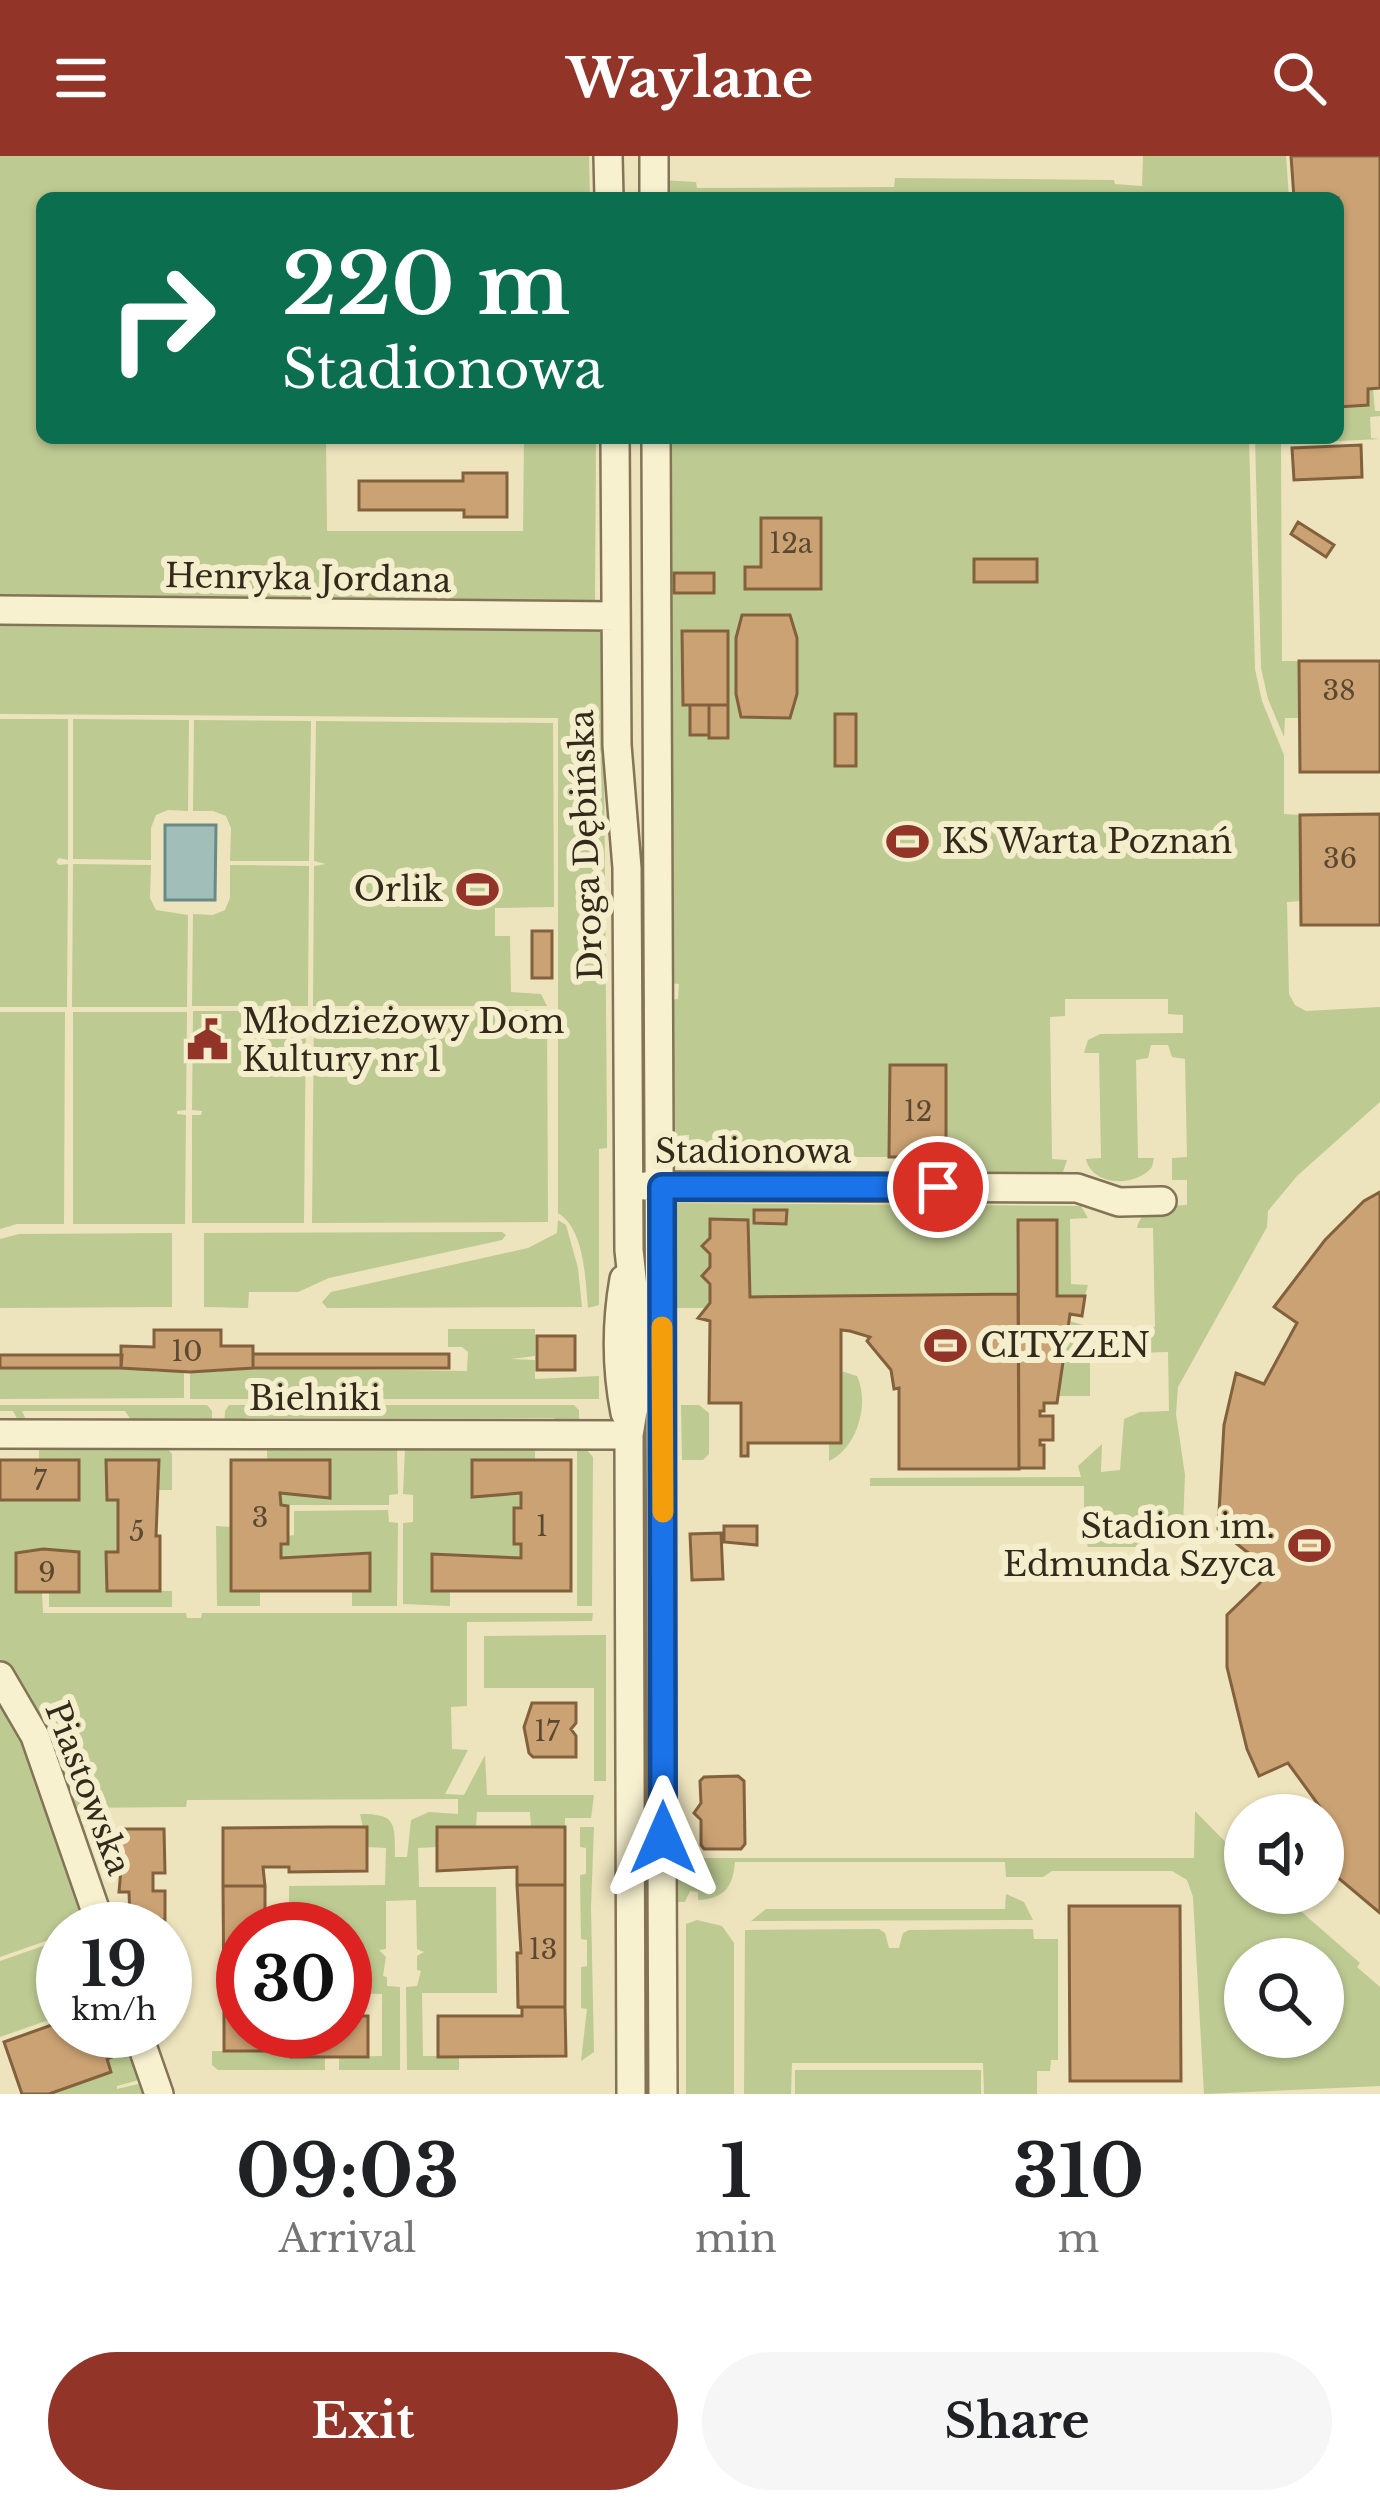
<!DOCTYPE html>
<meta charset="utf-8">
<style>
:root{--surface:#fff;--page:#f6f6f6;--text:#202124;--muted:#757577;--accent:#923428}
body{margin:0;font-family:"Libre Baskerville",serif;background:var(--page);color:var(--text);height:100vh;display:flex;flex-direction:column;font-size:45px;white-space:nowrap}
*{box-sizing:border-box;margin:0}
p{font-size:39px;color:var(--muted)}
.icon{flex:none;width:66px;height:66px;fill:none;stroke:currentColor;stroke-width:2;stroke-linecap:round;stroke-linejoin:round}
.map{position:relative;height:1938px;overflow:hidden}
.panel{display:flex;flex-direction:column;background:var(--surface);flex:1}
.panel>*{flex:none}
.banner{position:absolute;left:36px;top:36px;width:1308px;height:252px;border-radius:18px;box-shadow:0 3px 9px #0004;background:#0b6e4f;color:#fff;overflow:hidden}
.tools{position:absolute;left:1224px;top:1638px;display:grid;gap:24px}
.tools a{display:grid;place-items:center;width:120px;height:120px;border-radius:50%;background:var(--surface);box-shadow:0 3px 9px #0004;font-size:60px}
.speed{position:absolute;left:36px;top:1746px;display:flex;gap:24px;font-size:60px;font-weight:700;text-align:center}
.speed>*{display:grid;place-content:center;width:156px;height:156px;border-radius:50%;background:var(--surface);box-shadow:0 3px 9px #0004;line-height:1}
.speed small{font-size:30px;font-weight:400}
.speed .limit{border:18px solid #d22;background:#fff;color:#111}
.pin{position:absolute;display:grid;place-items:center;width:102px;height:102px;color:#fff;margin:-51px;border:6px solid #fff;border-radius:50%;box-shadow:0 3px 12px #0007}
.me{position:absolute;width:132px;margin:-66px;rotate:0deg;stroke-linejoin:round;filter:drop-shadow(0 0 9px #0008)}
.turn{display:flex;align-items:center;gap:42px;height:252px;padding:0 48px;font-size:54px}
.turn .icon{width:156px;height:156px;stroke-width:2.5}
.turn b{display:block;font-size:84px;line-height:102px}
.eta{display:flex;justify-content:space-evenly;align-items:center;height:204px;text-align:center}
.eta b{font-size:72px;font-weight:800;line-height:84px}
.action{display:flex;gap:24px;margin-top:auto;padding:24px 48px}
.action a{flex:1;height:138px;border-radius:72px;background:var(--accent);color:#fff;font-size:48px;font-weight:800;line-height:138px;text-align:center}
.action a+a{background:var(--page);color:var(--text)}
header{display:flex;justify-content:space-between;align-items:center;height:156px;padding:0 48px;background:var(--accent);color:#fff;font-size:54px;font-weight:800}
.map>svg:first-child{display:block}
.green{fill:#bdca92;fill-rule:evenodd}
.water{fill:#a1beb9;stroke:#698b87;stroke-width:3}
.building{fill:#cba273;stroke:#83613d;stroke-width:3}
.lines{fill:none;stroke-linecap:round;stroke-linejoin:round}
.minor-casing{stroke:#847457;stroke-width:32}
.minor{stroke:#f8f1d0;stroke-width:27}
.route-casing{stroke:#114b97;stroke-width:30}
.route{stroke:#1a73e8;stroke-width:21}
.slow{stroke:#f59e0b;stroke-width:21}
.labels{text-anchor:middle;dominant-baseline:central;stroke-width:12;stroke-linejoin:round;paint-order:stroke}
.number-label{font-size:27px;fill:#5a4831}
.street-label{font-size:33px;fill:#342a1b;stroke:#f4eecd}
.poi-label{font-size:33px;fill:#342a1b;stroke:#f4eecd;text-anchor:start}
</style>
<header><svg class="icon" aria-label="menu" viewBox="0 0 24 24"><path d="M4 6h16M4 12h16M4 18h16"/></svg>Waylane<svg class="icon" aria-label="search" viewBox="0 0 24 24"><circle cx="10" cy="10" r="6"/><path d="M15 15l6 6"/></svg></header>
<div class="map">
<svg width="1380" height="1938" viewBox="0 0 1380 1938">
<rect width="100%" height="100%" fill="#ede4bd"/>
<path class="green" d="M 0,0 L 589,0 L 590,42 L 42,42 L 42,282 L 326,282 L 327,375 L 523,375 L 524,282 L 596,282 L 595,448 L 0,445 Z
M 1143,0 L 1286,0 L 1289,42 L 662,42 L 662,24 L 696,26 L 697,32 L 894,31 L 895,22 L 1114,24 L 1115,28 L 1142,30 Z
M 1368,233 L 1373,233 L 1375,255 L 1380,255 L 1380,260 L 1370,261 L 1371,282 L 1380,283 L 1281,288 L 1282,505 L 1299,505 L 1299,562 L 1285,562 L 1284,581 L 1268,543 L 1261,512 L 1255,282 L 1338,282 L 1338,251 Z
M 664,282 L 1249,282 L 1255,513 L 1262,545 L 1284,599 L 1284,658 L 1300,659 L 1300,745 L 1287,746 L 1289,838 L 1295,849 L 1306,855 L 1380,851 L 1380,946 L 1297,1020 L 1268,1055 L 1267,1071 L 1178,1231 L 1176,1258 L 1185,1319 L 1183,1369 L 1143,1391 L 1088,1391 L 1084,1376 L 1084,1330 L 870,1330 L 870,1322 L 1081,1321 L 1078,1310 L 1102,1288 L 1101,1316 L 1120,1314 L 1124,1263 L 1140,1256 L 1169,1255 L 1168,1196 L 1138,1197 L 1139,1172 L 1155,1171 L 1153,1072 L 1137,1072 C 1143,1047 1166,1050 1187,1049 L 1187,1024 L 1172,1024 L 1172,1002 L 1187,1001 L 1185,903 L 1172,901 L 1168,889 L 1151,889 L 1148,902 L 1136,904 L 1138,1002 L 1154,1002 L 1152,1011 C 1137,1031 1092,1031 1086,1003 L 1101,1002 L 1099,897 L 1084,897 L 1088,884 L 1100,878 L 1183,877 L 1183,859 L 1168,858 L 1168,843 L 1065,843 L 1065,860 L 1050,861 L 1052,1003 L 1067,1004 L 1061,1022 L 945,1021 L 945,1001 L 799,1001 L 798,992 L 764,992 L 764,1001 L 690,1001 L 689,979 L 684,979 L 684,1000 L 672,1000 L 667,844 L 678,843 L 679,828 L 667,827 L 671,558 L 665,430 L 671,430 L 671,424 Z
M 0,462 L 603,472 L 607,977 L 607,992 L 599,993 L 599,1149 L 588,1152 C 585,1122 585,1074 558,1057 L 558,562 L 0,558 Z
M 0,563 L 68,563 L 68,704 L 59,702 L 56,706 L 59,709 L 68,708 L 67,851 L 0,851 Z
M 73,563 L 189,564 L 188,655 L 168,654 L 156,659 L 151,672 L 151,704 L 73,703 Z
M 194,564 L 311,565 L 309,705 L 230,705 L 231,672 L 226,660 L 213,655 L 193,655 Z
M 316,565 L 553,567 L 554,751 L 495,752 L 495,780 L 510,780 L 511,836 L 541,838 L 547,850 L 313,850 L 314,710 L 326,708 L 314,705 Z
M 73,708 L 151,709 L 150,742 L 156,754 L 188,759 L 187,851 L 72,851 Z
M 230,709 L 309,710 L 308,850 L 192,850 L 193,758 L 213,759 L 225,754 L 230,742 Z
M 547,854 L 548,1066 L 312,1067 L 314,855 Z
M 193,855 L 306,855 L 304,1067 L 192,1067 L 192,959 L 201,959 L 202,955 L 192,954 Z
M 0,856 L 65,856 L 64,1068 L 17,1068 L 0,1073 Z
M 73,856 L 187,856 L 186,954 L 177,955 L 177,958 L 186,959 L 185,1068 L 73,1068 Z
M 669,1047 L 1081,1050 L 1088,1062 L 1070,1063 L 1071,1128 L 1088,1129 L 1085,1140 L 1057,1140 L 1057,1064 L 1019,1064 L 1018,1138 L 750,1141 L 711,1063 L 710,1082 L 702,1090 L 710,1098 L 710,1111 L 702,1120 L 710,1128 L 710,1147 L 704,1152 L 669,1152 Z
M 558,1064 L 566,1069 L 578,1112 L 582,1151 L 327,1152 L 322,1146 L 331,1136 L 528,1092 L 557,1077 Z
M 502,1076 L 506,1079 L 502,1084 L 329,1122 L 298,1136 L 249,1136 L 248,1152 L 204,1151 L 204,1077 Z
M 172,1077 L 172,1151 L 0,1152 L 0,1083 L 19,1078 Z
M 1069,1165 L 1090,1171 L 1090,1240 L 1057,1240 Z
M 448,1173 L 535,1173 L 535,1200 L 511,1203 L 535,1204 L 535,1223 L 599,1220 L 599,1243 L 190,1243 L 190,1216 L 220,1216 L 221,1211 L 467,1215 L 468,1196 L 462,1191 L 448,1191 Z
M 154,1211 L 154,1216 L 184,1216 L 184,1242 L 0,1243 L 0,1212 Z
M 841,1215 L 857,1220 C 870,1248 857,1292 829,1305 L 829,1287 L 841,1287 Z
M 0,1249 L 207,1249 L 212,1255 L 212,1270 L 135,1270 L 125,1255 L 22,1255 L 29,1270 L 21,1270 L 13,1255 L 0,1255 Z
M 229,1249 L 574,1249 L 579,1254 L 579,1270 L 564,1270 L 554,1262 L 247,1262 L 239,1270 L 224,1270 L 225,1255 Z
M 681,1249 L 699,1249 L 709,1257 L 709,1298 L 703,1304 L 682,1304 Z
M 584,1291 L 593,1301 L 592,1450 L 577,1450 L 577,1292 Z
M 39,1292 L 167,1292 L 172,1298 L 172,1334 L 159,1334 L 159,1304 L 106,1305 L 107,1343 L 118,1344 L 118,1396 L 106,1397 L 107,1434 L 172,1435 L 172,1451 L 49,1451 L 49,1436 L 79,1436 L 68,1394 L 17,1397 L 16,1435 L 42,1436 L 43,1457 L 186,1457 L 187,1462 L 201,1462 L 202,1457 L 593,1457 L 592,1465 L 467,1466 L 467,1550 L 451,1551 L 452,1593 L 468,1594 L 445,1638 L 464,1639 L 485,1599 L 487,1639 L 594,1639 L 591,1662 L 565,1662 L 565,1671 L 531,1671 L 530,1656 L 477,1656 L 476,1671 L 438,1682 L 437,1691 L 418,1692 L 419,1731 L 496,1731 L 497,1837 L 422,1837 L 423,1900 L 459,1900 L 459,1914 L 407,1914 L 406,1831 L 417,1830 L 421,1815 L 417,1814 L 417,1800 L 424,1796 L 417,1793 L 416,1744 L 386,1745 L 386,1793 L 379,1794 L 386,1801 L 383,1820 L 387,1821 L 387,1830 L 400,1831 L 400,1914 L 339,1914 L 339,1901 L 382,1900 L 382,1838 L 345,1837 L 345,1773 L 289,1773 L 289,1730 L 385,1729 L 386,1692 L 367,1691 L 360,1658 C 395,1658 395,1665 395,1701 L 407,1701 L 411,1664 L 429,1656 L 458,1658 L 458,1643 L 187,1644 L 186,1651 L 67,1652 L 0,1508 L 0,1344 L 79,1344 L 80,1318 L 39,1304 Z
M 267,1292 L 397,1292 L 398,1338 L 389,1339 L 389,1349 L 281,1349 L 280,1337 L 330,1341 L 330,1304 L 267,1304 Z
M 405,1292 L 535,1292 L 535,1304 L 472,1304 L 472,1341 L 521,1337 L 521,1352 L 514,1353 L 514,1387 L 521,1388 L 521,1402 L 432,1398 L 432,1434 L 450,1435 L 450,1450 L 403,1448 L 403,1367 L 413,1366 L 413,1339 L 403,1338 Z
M 388,1354 L 389,1366 L 398,1367 L 397,1450 L 352,1450 L 352,1435 L 370,1435 L 369,1398 L 281,1402 L 281,1388 L 288,1388 L 288,1380 L 294,1379 L 294,1355 Z
M 216,1370 L 231,1371 L 231,1435 L 260,1435 L 260,1450 L 217,1450 Z
M 606,1479 L 606,1625 L 594,1625 L 594,1532 L 484,1532 L 484,1480 Z
M 0,1533 L 22,1567 L 94,1773 L 63,1773 L 63,1779 L 0,1801 Z
M 1195,1655 L 1245,1706 L 1245,1737 L 1280,1737 L 1360,1807 L 1357,1811 L 1380,1831 L 1380,1930 L 1204,1938 L 1193,1741 L 1187,1724 L 1172,1715 L 1052,1715 L 1043,1721 L 1006,1721 L 1005,1706 L 735,1706 C 733,1730 725,1743 698,1744 L 698,1736 L 690,1735 L 685,1746 L 670,1746 L 670,1659 L 685,1659 L 686,1702 L 1194,1702 ZM 1245,1803 L 1323,1803 L 1323,1881 L 1245,1881 Z
M 580,1671 L 594,1671 L 591,1751 L 594,1896 L 581,1905 L 587,1853 L 581,1852 L 581,1811 L 587,1810 L 587,1784 L 581,1783 L 580,1719 L 586,1718 L 586,1692 L 580,1691 Z
M 1006,1738 L 1024,1746 L 1033,1764 L 751,1765 L 766,1753 L 1005,1753 Z
M 697,1764 L 722,1770 L 734,1787 L 734,1938 L 686,1938 L 686,1768 Z
M 879,1773 L 885,1777 L 889,1792 L 899,1792 L 903,1777 L 909,1774 L 1033,1773 L 1034,1783 L 1058,1783 L 1058,1904 L 1051,1904 L 1050,1915 L 1037,1915 L 1037,1938 L 984,1938 L 983,1907 L 792,1907 L 791,1938 L 744,1938 L 745,1774 Z
M 63,1783 L 63,1859 L 0,1881 L 0,1805 Z
M 103,1875 L 129,1875 L 146,1922 L 117,1930 L 117,1933 L 147,1926 L 151,1938 L 49,1938 L 111,1917 L 107,1903 L 112,1900 Z
M 212,1895 L 291,1895 L 291,1901 L 325,1901 L 325,1914 L 218,1914 L 212,1909 Z
M 795,1914 L 981,1914 L 981,1938 L 795,1938 Z"/>
<path class="water" d="M 165,669 L 216,669 L 215,744 L 165,744 Z"/>
<path class="building" d="M 1291,0 L 1380,0 L 1380,232 L 1368,233 L 1368,249 L 1338,251 L 1338,42 L 1294,42 Z
M 1361,289 L 1362,321 L 1294,324 L 1292,292 Z
M 463,317 L 507,317 L 507,361 L 464,361 L 464,354 L 359,354 L 359,325 L 463,325 Z
M 761,362 L 821,362 L 821,433 L 745,433 L 745,411 L 761,411 Z
M 1298,366 L 1334,389 L 1326,401 L 1291,378 Z
M 974,403 L 1037,403 L 1037,426 L 974,426 Z
M 674,417 L 714,417 L 714,437 L 674,437 Z
M 742,459 L 790,459 L 797,482 L 797,538 L 790,562 L 741,561 L 736,538 L 736,482 Z
M 682,475 L 728,475 L 728,549 L 683,549 Z
M 1299,505 L 1380,505 L 1380,616 L 1300,616 Z
M 690,549 L 709,549 L 709,579 L 690,579 Z
M 709,549 L 728,549 L 728,582 L 709,582 Z
M 835,558 L 856,558 L 856,610 L 835,610 Z
M 1380,658 L 1380,769 L 1301,769 L 1300,659 Z
M 532,775 L 552,775 L 552,822 L 532,822 Z
M 890,909 L 946,909 L 946,1001 L 889,1001 Z
M 1380,1036 L 1380,1757 L 1323,1709 L 1323,1666 L 1328,1662 L 1288,1607 L 1259,1620 L 1247,1593 L 1227,1511 L 1227,1459 L 1260,1427 L 1264,1416 L 1261,1407 L 1218,1373 L 1224,1269 L 1236,1217 L 1264,1228 L 1297,1167 L 1274,1151 L 1325,1084 L 1364,1045 Z
M 754,1054 L 787,1054 L 786,1068 L 754,1067 Z
M 710,1063 L 748,1064 L 750,1141 L 1018,1138 L 1019,1313 L 899,1313 L 899,1232 L 894,1233 L 891,1214 L 867,1185 L 870,1181 L 850,1175 L 841,1174 L 841,1287 L 748,1287 L 748,1300 L 741,1300 L 741,1247 L 709,1247 L 710,1165 L 698,1162 L 710,1147 L 710,1128 L 702,1120 L 710,1111 L 710,1098 L 702,1090 L 710,1082 Z
M 1018,1064 L 1057,1064 L 1057,1140 L 1085,1140 L 1082,1160 L 1070,1158 L 1057,1247 L 1044,1247 L 1044,1255 L 1040,1255 L 1040,1260 L 1053,1260 L 1053,1284 L 1040,1284 L 1040,1289 L 1044,1289 L 1044,1312 L 1019,1312 Z
M 154,1174 L 221,1174 L 221,1190 L 253,1190 L 253,1212 L 190,1216 L 121,1212 L 121,1190 L 154,1191 Z
M 537,1180 L 575,1180 L 575,1214 L 537,1214 Z
M 253,1198 L 449,1198 L 449,1212 L 253,1212 Z
M 0,1199 L 122,1199 L 121,1212 L 0,1212 Z
M 0,1304 L 79,1304 L 79,1344 L 0,1344 Z
M 106,1304 L 159,1304 L 156,1380 L 160,1380 L 160,1435 L 107,1435 L 106,1396 L 118,1396 L 118,1344 L 107,1344 Z
M 231,1304 L 330,1304 L 330,1342 L 280,1337 L 281,1349 L 288,1350 L 288,1388 L 281,1388 L 281,1402 L 370,1397 L 370,1435 L 231,1435 Z
M 472,1304 L 571,1304 L 571,1435 L 432,1435 L 432,1398 L 521,1402 L 521,1388 L 514,1388 L 514,1352 L 521,1352 L 521,1337 L 472,1341 Z
M 724,1370 L 757,1370 L 757,1389 L 724,1386 Z
M 721,1377 L 723,1423 L 692,1424 L 690,1378 Z
M 43,1393 L 79,1396 L 79,1436 L 16,1436 L 16,1397 Z
M 532,1547 L 576,1547 L 576,1567 L 571,1573 L 576,1580 L 576,1601 L 533,1601 L 529,1597 L 524,1571 Z
M 738,1620 L 744,1625 L 745,1688 L 741,1693 L 704,1693 L 701,1689 L 701,1664 L 694,1657 L 701,1647 L 700,1625 L 704,1621 Z
M 329,1671 L 367,1671 L 367,1715 L 289,1716 L 289,1711 L 263,1711 L 265,1730 L 223,1730 L 223,1672 Z
M 437,1671 L 565,1671 L 565,1729 L 517,1729 L 517,1711 L 437,1715 Z
M 110,1673 L 164,1673 L 165,1717 L 153,1717 L 153,1735 L 165,1735 L 165,1764 L 130,1764 L 129,1736 L 119,1736 L 122,1701 L 110,1701 Z
M 517,1729 L 565,1729 L 565,1851 L 518,1851 L 517,1797 L 521,1797 Z
M 223,1730 L 265,1730 L 265,1773 L 243,1773 L 243,1851 L 224,1852 Z
M 1069,1750 L 1180,1750 L 1181,1925 L 1070,1925 Z
M 243,1851 L 243,1875 L 345,1875 L 345,1860 L 368,1860 L 368,1901 L 291,1901 L 291,1895 L 224,1895 L 224,1852 Z
M 518,1851 L 565,1851 L 566,1900 L 438,1901 L 438,1860 L 522,1860 L 522,1852 Z
M 63,1865 L 63,1875 L 103,1875 L 112,1901 L 107,1903 L 111,1916 L 49,1938 L 22,1938 L 4,1886 Z"/>
<g class="lines">
<defs>
<path id="minor" d="M 608,0 L 609,42
M 654,0 L 654,42
M 615,282 L 617,589 L 627,712 L 629,1094 L 641,1206 L 629,1279 L 631,1938
M 656,282 L 663,1938
M 0,454 L 616,460
M 645,1030 L 1077,1032 L 1119,1046 L 1162,1045
M 624,1123 C 616,1169 616,1211 625,1257
M 0,1278 L 629,1279
M 0,1520 L 35,1580 L 102,1773
M 137,1875 L 159,1938"/>
</defs>
<use href="#minor" class="minor-casing"/>
<use href="#minor" class="minor"/>
</g>
<g class="lines">
<defs>
<path id="route" d="M 663,1682 L 662,1031 L 938,1031"/>
</defs>
<use href="#route" class="route-casing"/>
<use href="#route" class="route"/>
<path class="slow" d="M 662,1171 L 663,1356"/>
</g>
<defs>
<symbol id="stadium-bare" viewBox="-9 -9 18 18"><path d="M0-5a6.5 5 0 1 0 0 10a6.5 5 0 1 0 0-10ZM-3.5-1.8h7v3.6h-7Z" fill="#923428" stroke="#f4eecd" stroke-width="2.5" paint-order="stroke"/></symbol>
<symbol id="civic-bare" viewBox="-9 -9 18 18"><path d="M-.6-6.5H3V-4.5H.6V-3L4-1V1h2V6H-6V1h2V-1L-.6-3ZM-1.2 2.5V6h2.4V2.5Z" fill="#923428" stroke="#f4eecd" stroke-width="2.5" paint-order="stroke"/></symbol>
</defs>
<g fill-rule="evenodd">
<use href="#stadium-bare" x="878" y="656" width="59" height="59"/>
<use href="#stadium-bare" x="448" y="704" width="59" height="59"/>
<use href="#civic-bare" x="178" y="854" width="59" height="59"/>
<use href="#stadium-bare" x="916" y="1160" width="59" height="59"/>
<use href="#stadium-bare" x="1280" y="1360" width="59" height="59"/>
</g>
<g class="labels">
<g class="number-label">
<text x="791" y="387">12a</text>
<text x="1339" y="534">38</text>
<text x="1340" y="702">36</text>
<text x="918" y="955">12</text>
<text x="187" y="1195">10</text>
<text x="40" y="1324">7</text>
<text x="260" y="1361">3</text>
<text x="542" y="1370">1</text>
<text x="137" y="1375">5</text>
<text x="47" y="1416">9</text>
<text x="547" y="1575">17</text>
<text x="543" y="1793">13</text>
</g>
<g class="street-label">
<text transform="translate(308 422) rotate(1)">Henryka Jordana</text>
<text transform="translate(586 689) rotate(-92)">Droga Dębińska</text>
<text x="753" y="995">Stadionowa</text>
<text x="315" y="1242">Bielniki</text>
<text transform="translate(88 1632) rotate(69)">Piastowska</text>
</g>
<g class="poi-label">
<text x="942" y="685">KS Warta Poznań</text>
<text x="443" y="733" text-anchor="end">Orlik</text>
<text x="242" y="865">Młodzieżowy Dom<tspan x="242" dy="38">Kultury nr 1</tspan></text>
<text x="980" y="1189">CITYZEN</text>
<text x="1275" y="1370" text-anchor="end">Stadion im.<tspan x="1275" dy="38">Edmunda Szyca</tspan></text>
</g>
</g>
</svg>
<div class="tools">
<a><svg class="icon" aria-label="sound" viewBox="0 0 24 24"><path d="M4 9h4l5-4v14l-5-4H4zM17 9q2 3 0 6"/></svg></a>
<a><svg class="icon" aria-label="search" viewBox="0 0 24 24"><circle cx="10" cy="10" r="6"/><path d="M15 15l6 6"/></svg></a>
</div>
<div class="speed"><div>19<small>km/h</small></div><div class="limit">30</div></div>
<div class="pin" style="left:938px;top:1031px;background:#d93025"><svg class="icon" aria-label="arrive" viewBox="0 0 24 24"><path d="M6 21V4h12l-3 4 3 4H6"/></svg></div>
<svg class="me" style="left:663px;top:1682px" viewBox="-20 -20 40 40"><path d="M0-17L14 15 0 8-14 15z" fill="#1a73e8" stroke="#fff" stroke-width="4"/></svg>
<div class="banner">
<div class="turn"><svg class="icon" aria-label="right" viewBox="0 0 24 24"><path d="M7 20v-9h11M14 6l5 5-5 5"/></svg><div><b>220 m</b>Stadionowa</div></div>
</div>
</div>
<section class="panel">
<div class="eta">
<div><b>09:03</b><p>Arrival</p></div>
<div><b>1</b><p>min</p></div>
<div><b>310</b><p>m</p></div>
</div>
<div class="action"><a>Exit</a><a>Share</a></div>
</section>
